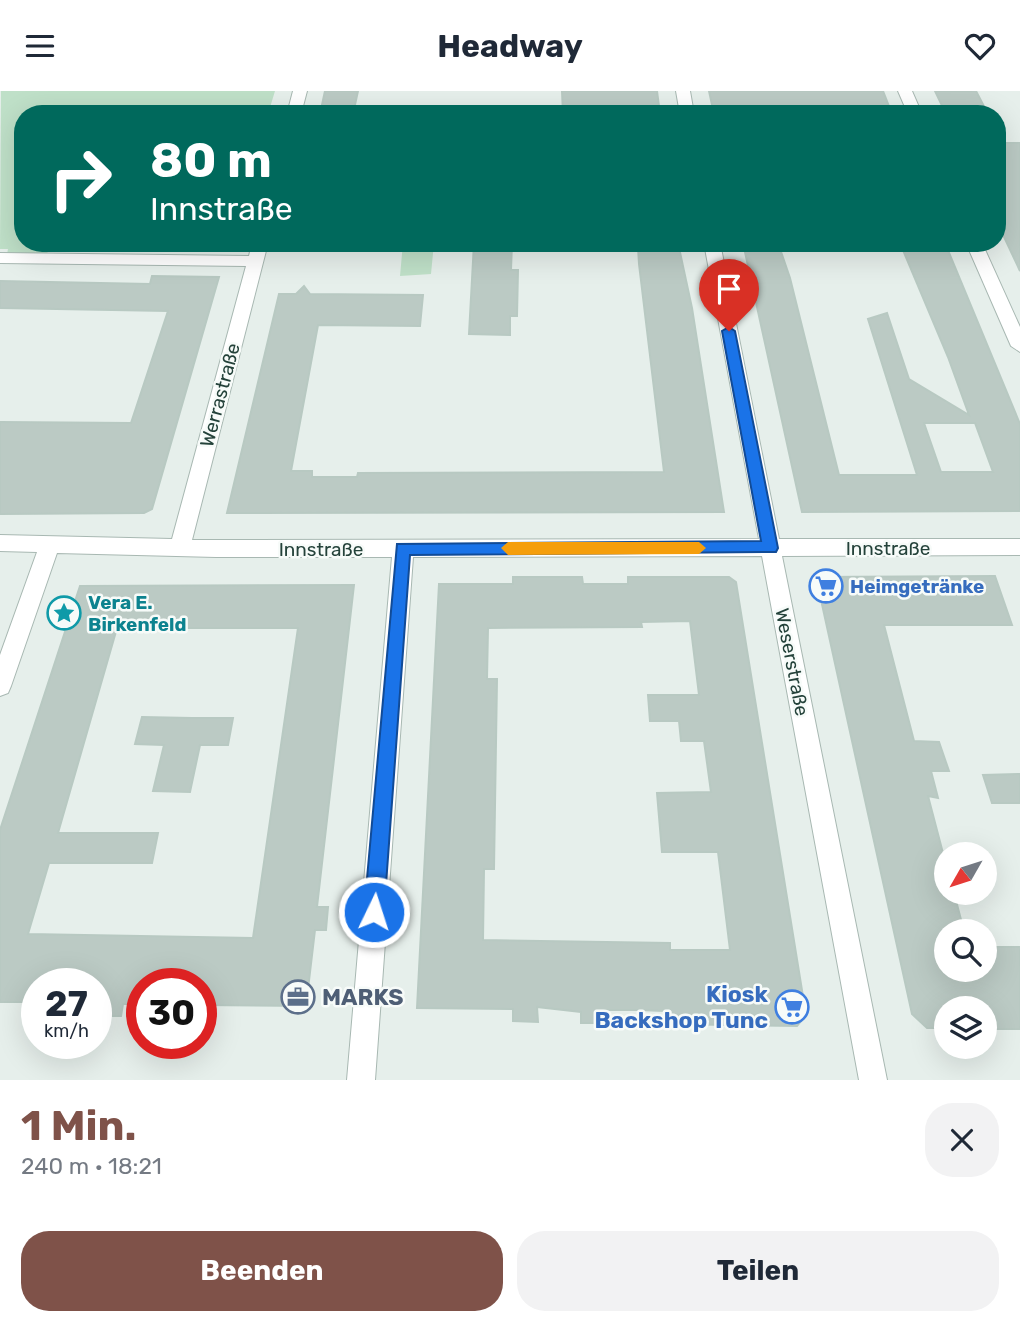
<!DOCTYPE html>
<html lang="de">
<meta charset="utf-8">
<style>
:root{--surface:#fff;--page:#f2f2f3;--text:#1f2937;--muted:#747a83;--accent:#7f5249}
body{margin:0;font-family:Rubik,sans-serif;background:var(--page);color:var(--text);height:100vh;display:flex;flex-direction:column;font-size:26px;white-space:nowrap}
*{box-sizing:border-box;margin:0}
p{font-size:23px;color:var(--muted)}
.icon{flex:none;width:38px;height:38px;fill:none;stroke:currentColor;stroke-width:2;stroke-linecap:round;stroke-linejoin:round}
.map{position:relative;height:989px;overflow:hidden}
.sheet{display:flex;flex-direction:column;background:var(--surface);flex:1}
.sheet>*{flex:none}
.guide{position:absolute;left:14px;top:14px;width:992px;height:147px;border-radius:28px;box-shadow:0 7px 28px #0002;background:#00695c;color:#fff;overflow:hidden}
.needle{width:46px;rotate:231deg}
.controls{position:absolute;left:934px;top:751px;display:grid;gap:14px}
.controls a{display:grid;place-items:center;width:63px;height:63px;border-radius:50%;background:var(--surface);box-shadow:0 7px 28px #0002;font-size:35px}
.speed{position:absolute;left:21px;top:877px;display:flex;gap:14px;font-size:35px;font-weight:700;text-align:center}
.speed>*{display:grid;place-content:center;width:91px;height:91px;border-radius:50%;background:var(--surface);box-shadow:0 7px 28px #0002;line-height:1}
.speed small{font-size:18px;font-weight:400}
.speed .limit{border:10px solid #d22;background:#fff;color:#111}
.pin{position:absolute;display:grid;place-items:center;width:60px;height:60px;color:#fff;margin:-72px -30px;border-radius:50% 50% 50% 0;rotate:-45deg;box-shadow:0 0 7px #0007}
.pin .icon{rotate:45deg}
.me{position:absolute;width:77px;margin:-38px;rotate:4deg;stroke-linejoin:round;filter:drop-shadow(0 0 5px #0008)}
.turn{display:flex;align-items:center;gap:24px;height:147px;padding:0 21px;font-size:32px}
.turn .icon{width:91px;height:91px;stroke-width:2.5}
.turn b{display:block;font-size:49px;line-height:60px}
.round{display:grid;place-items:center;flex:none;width:74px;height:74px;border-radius:28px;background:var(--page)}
.headline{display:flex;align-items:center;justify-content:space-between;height:119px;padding:0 21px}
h1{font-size:42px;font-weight:700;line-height:52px;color:var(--accent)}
.cta{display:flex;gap:14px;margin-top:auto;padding:14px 21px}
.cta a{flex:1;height:80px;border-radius:28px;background:var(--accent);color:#fff;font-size:28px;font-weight:700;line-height:80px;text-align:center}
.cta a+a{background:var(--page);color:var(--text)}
header{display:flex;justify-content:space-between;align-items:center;height:91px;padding:0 21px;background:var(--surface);font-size:32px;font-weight:700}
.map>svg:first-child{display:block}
.green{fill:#bfe0c8}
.building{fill:#bbcac4;stroke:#b8c9c2;stroke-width:2;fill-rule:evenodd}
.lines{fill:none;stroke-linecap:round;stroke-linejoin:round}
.minor-casing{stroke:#a8b8b2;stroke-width:2}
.minor{fill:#fff;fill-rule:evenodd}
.route{fill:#1a73e8;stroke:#114b97;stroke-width:2}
.slow{fill:#f59e0b}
.labels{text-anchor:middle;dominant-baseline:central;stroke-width:5;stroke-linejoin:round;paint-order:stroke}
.street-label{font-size:19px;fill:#24423a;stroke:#f7fbf9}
.shop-label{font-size:19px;font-weight:bold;fill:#366cbe;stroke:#f7fbf9;text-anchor:start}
.culture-label{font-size:19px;font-weight:bold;fill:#0d838f;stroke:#f7fbf9;text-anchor:start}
.near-shop-label{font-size:23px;font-weight:bold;fill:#366cbe;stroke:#f7fbf9;text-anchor:end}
.near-service-label{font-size:23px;font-weight:bold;fill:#4e5e75;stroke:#f7fbf9;text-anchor:start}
</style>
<header><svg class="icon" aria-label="menu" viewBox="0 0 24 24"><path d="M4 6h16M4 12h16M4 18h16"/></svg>Headway<svg class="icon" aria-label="heart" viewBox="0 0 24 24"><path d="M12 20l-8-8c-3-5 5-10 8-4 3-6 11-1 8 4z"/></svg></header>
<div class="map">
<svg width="1020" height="989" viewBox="0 0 1020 989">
<rect width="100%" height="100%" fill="#e6efeb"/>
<path class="green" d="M 1,0 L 275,0 L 268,23 L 23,23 L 23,152 L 230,152 L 227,161 L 50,159 L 45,164 L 7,163 L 8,158 L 0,158 Z
M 403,152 L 434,152 L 431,183 L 400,185 Z"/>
<path class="building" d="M 325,0 L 358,0 L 353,23 L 320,23 Z
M 562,0 L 657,0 L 660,23 L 563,23 Z
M 709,0 L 883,0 L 892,23 L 714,23 Z
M 935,0 L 976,0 L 988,23 L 946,23 Z
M 998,52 L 1020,52 L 1020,180 L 998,133 Z
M 474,152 L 512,152 L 511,179 L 518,179 L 517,225 L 510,225 L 510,244 L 469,243 Z
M 641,152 L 678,152 L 692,217 L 724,421 L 227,422 L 279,203 L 296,203 L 304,195 L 310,203 L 423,204 L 420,235 L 318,234 L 291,380 L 312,380 L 312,386 L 357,386 L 358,382 L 664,381 L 639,173 L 638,156 L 642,156 Z
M 743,152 L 778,152 L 790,187 L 839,384 L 917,384 L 868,228 L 887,222 L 909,288 L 969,324 L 948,266 L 900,152 L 945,152 L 1020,333 L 1020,420 L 802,421 ZM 924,332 L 975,332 L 993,381 L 941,381 Z
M 152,185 L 219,186 L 152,418 L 144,422 L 0,423 L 0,331 L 131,332 L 168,220 L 0,217 L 0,190 L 150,193 Z
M 995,485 L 1012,534 L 884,534 L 914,650 L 939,651 L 949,680 L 931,680 L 938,707 L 928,705 L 944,766 L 947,766 L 947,802 L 954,802 L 964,840 L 947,840 L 947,878 L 985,878 L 985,856 L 1020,856 L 1020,938 L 985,938 L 985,917 L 947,917 L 947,937 L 927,937 L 912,923 L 816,486 Z
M 513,486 L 582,486 L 583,493 L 628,493 L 628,486 L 729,486 L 736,491 L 806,924 L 797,935 L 665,933 L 664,920 L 639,919 L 604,919 L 604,932 L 581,932 L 581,921 L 537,916 L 538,931 L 513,930 L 513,918 L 417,917 L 439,493 L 513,493 ZM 690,530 L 699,604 L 648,604 L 650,630 L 679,630 L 681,650 L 704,650 L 711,701 L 657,702 L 662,761 L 718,761 L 730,859 L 670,859 L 670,852 L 483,849 L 484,778 L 494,778 L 497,588 L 487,588 L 488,537 L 642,536 L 641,531 Z
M 354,494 L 317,816 L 328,816 L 326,839 L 315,839 L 306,915 L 201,914 L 201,892 L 142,892 L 142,913 L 123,913 L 121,925 L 96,925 L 96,892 L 37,892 L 37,911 L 0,911 L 0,739 L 80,495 ZM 117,537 L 298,537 L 253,847 L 28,843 L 49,772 L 152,772 L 158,742 L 58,742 Z
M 142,626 L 192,627 L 233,627 L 228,654 L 200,654 L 190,701 L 153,700 L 164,654 L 135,653 Z
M 1020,683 L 1020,712 L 992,712 L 983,684 Z"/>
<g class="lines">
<defs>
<path id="minor" d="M 293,0 L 307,0 L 301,23 L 287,23 Z
M 676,0 L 690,0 L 694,23 L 680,23 Z
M 898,0 L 912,0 L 922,23 L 908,23 Z
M 252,152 L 268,152 L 192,449 L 759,448 L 704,152 L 720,152 L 779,448 L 1020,448 L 1020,464 L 782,465 L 887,989 L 859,989 L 762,465 L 413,466 L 375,989 L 347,989 L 392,466 L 216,466 L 57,462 L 11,595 L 8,602 L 0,605 L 0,564 L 37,461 L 0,460 L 0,444 L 172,448 L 246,175 L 0,172 L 0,162 L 249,165 Z
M 966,152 L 982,152 L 1020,236 L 1020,261 L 1011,255 Z"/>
</defs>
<use href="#minor" class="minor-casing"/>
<use href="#minor" class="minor"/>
</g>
<path class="route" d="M 729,236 L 735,240 L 778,457 L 776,461 L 410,464 L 384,821 L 381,828 L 374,831 L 367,828 L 364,821 L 397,453 L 761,450 L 722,240 Z"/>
<path class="slow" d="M 508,451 L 699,451 L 706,457 L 699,463 L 508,464 L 501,457 Z"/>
<defs>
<symbol id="supermarket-ring" viewBox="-11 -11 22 22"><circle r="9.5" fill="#f7fbf9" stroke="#3f7fe0" stroke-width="1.5"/><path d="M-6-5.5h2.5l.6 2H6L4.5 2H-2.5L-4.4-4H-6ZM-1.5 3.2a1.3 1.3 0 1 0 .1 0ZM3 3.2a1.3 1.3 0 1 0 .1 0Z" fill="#3f7fe0"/></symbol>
<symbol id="sight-ring" viewBox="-11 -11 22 22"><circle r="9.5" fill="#f7fbf9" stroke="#0f9aa8" stroke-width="1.5"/><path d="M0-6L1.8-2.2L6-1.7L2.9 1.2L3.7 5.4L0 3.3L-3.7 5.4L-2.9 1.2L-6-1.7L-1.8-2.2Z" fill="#0f9aa8"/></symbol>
<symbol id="office-ring" viewBox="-11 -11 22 22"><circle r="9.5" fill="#f7fbf9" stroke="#5c6f8a" stroke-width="1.5"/><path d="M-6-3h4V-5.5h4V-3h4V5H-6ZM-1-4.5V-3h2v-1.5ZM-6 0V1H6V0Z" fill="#5c6f8a"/></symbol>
</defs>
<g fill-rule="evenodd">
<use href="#supermarket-ring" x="807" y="476" width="38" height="38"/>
<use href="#sight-ring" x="45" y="503" width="38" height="38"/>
<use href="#office-ring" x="279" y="887" width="38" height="38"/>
<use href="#supermarket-ring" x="773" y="897" width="38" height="38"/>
</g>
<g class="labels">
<g class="street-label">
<text transform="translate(220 304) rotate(-75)">Werrastraße</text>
<text x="888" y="457">Innstraße</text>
<text x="321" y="458">Innstraße</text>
<text transform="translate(792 571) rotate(79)">Weserstraße</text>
</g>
<g class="shop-label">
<text x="850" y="495">Heimgetränke</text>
</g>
<g class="culture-label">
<text x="88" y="511">Vera E.<tspan x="88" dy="22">Birkenfeld</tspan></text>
</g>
<g class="near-shop-label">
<text x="768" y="903">Kiosk<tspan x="768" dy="26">Backshop Tunc</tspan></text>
</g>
<g class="near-service-label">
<text x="322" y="906">MARKS</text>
</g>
</g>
</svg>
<div class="controls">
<a><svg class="needle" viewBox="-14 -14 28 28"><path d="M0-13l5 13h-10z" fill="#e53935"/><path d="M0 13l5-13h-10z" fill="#747a83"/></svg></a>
<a><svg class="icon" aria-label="search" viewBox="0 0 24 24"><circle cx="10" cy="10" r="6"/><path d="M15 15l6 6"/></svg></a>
<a><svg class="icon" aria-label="layers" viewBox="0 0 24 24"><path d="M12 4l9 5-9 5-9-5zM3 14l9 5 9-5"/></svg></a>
</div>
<div class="speed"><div>27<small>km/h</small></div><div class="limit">30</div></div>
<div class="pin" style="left:729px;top:240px;background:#d93025"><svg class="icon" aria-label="arrive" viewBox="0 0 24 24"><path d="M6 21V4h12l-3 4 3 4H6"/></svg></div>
<svg class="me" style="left:374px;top:821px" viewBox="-20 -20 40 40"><circle r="17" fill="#1a73e8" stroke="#fff" stroke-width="3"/><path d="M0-11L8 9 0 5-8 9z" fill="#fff"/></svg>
<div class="guide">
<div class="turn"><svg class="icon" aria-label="right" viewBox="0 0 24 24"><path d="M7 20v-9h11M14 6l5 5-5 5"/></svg><div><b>80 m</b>Innstraße</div></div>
</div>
</div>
<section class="sheet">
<div class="headline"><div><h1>1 Min.</h1><p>240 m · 18:21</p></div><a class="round"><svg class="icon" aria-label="close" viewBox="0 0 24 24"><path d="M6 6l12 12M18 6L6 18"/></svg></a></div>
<div class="cta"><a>Beenden</a><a>Teilen</a></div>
</section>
